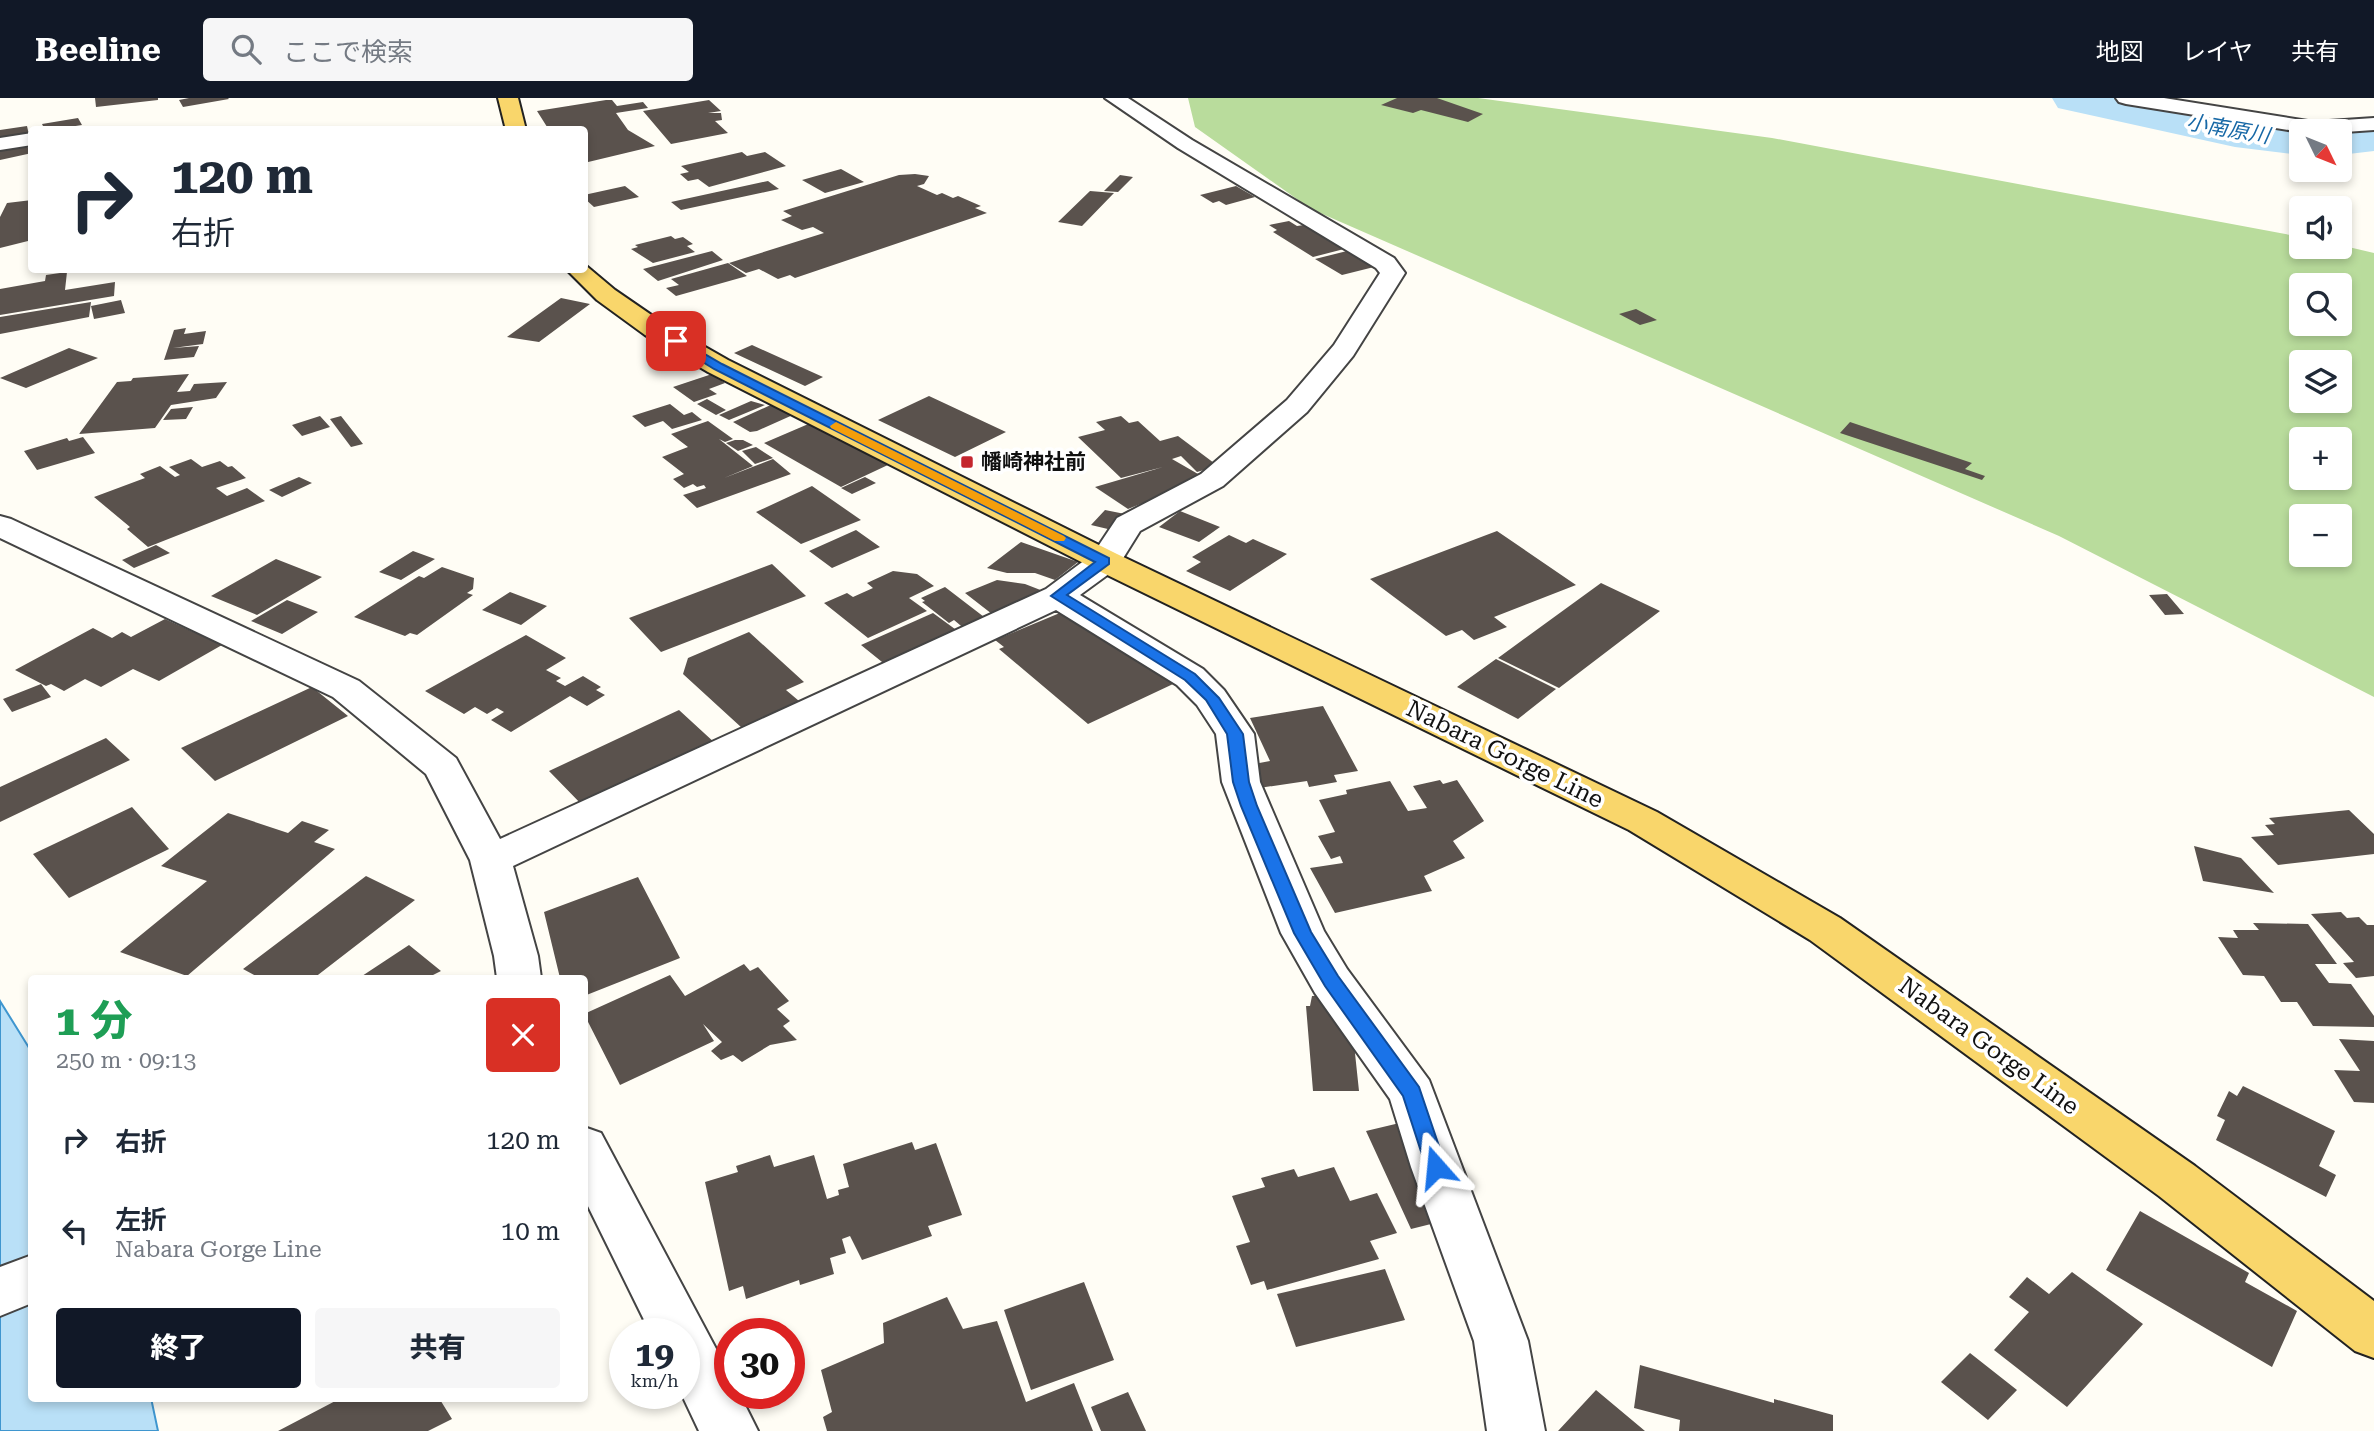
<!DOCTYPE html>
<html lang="ja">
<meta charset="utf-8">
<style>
:root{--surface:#fff;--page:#f6f6f7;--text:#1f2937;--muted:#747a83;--accent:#111827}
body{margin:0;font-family:"Roboto Serif","Noto Sans JP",serif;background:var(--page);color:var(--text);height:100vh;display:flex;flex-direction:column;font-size:26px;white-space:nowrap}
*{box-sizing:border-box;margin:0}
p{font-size:23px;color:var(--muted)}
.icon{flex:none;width:38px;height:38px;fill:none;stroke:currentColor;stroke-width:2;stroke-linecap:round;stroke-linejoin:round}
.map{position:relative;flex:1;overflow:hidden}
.side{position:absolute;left:28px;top:877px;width:560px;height:427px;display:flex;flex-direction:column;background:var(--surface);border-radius:7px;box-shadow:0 4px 10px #0003}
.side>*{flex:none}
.guide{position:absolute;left:28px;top:28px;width:560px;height:147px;border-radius:7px;box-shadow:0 4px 10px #0003;background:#fff;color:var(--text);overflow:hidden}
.needle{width:46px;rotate:133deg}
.fabs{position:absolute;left:2289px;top:21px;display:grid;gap:14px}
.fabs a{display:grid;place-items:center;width:63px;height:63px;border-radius:7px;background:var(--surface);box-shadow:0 4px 10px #0003;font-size:35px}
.speed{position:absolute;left:609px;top:1220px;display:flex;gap:14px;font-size:35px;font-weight:700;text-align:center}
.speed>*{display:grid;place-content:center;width:91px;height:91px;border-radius:50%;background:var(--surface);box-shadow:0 4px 10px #0003;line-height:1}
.speed small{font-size:18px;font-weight:400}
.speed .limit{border:10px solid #d22;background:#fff;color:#111}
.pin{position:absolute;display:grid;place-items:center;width:60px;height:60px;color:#fff;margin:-30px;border-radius:14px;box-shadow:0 4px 10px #0006}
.me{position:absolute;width:77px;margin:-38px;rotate:342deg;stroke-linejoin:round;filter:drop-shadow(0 0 5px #0008)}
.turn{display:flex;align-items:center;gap:24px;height:147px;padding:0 28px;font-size:32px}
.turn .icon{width:91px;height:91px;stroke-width:2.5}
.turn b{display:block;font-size:49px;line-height:60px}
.round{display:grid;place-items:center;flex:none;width:74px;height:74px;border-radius:7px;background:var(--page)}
.summary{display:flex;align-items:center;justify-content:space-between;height:119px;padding:0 28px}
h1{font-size:42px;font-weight:800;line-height:52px;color:#1e9e55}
.button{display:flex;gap:14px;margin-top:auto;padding:14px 28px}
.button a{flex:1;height:80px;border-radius:7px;background:var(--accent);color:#fff;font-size:28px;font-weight:800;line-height:80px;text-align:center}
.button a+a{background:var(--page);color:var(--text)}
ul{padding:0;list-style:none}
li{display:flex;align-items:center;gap:21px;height:91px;padding:0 28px}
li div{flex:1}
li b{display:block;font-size:26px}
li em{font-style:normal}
header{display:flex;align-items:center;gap:42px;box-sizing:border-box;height:98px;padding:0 35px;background:var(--accent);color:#fff}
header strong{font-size:33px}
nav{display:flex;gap:38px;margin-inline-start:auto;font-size:24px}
.search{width:490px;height:63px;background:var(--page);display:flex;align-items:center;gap:18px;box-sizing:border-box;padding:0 24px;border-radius:7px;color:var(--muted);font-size:26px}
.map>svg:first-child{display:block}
.forest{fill:#b9dc9c;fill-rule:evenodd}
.water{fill:#b9e0f7;stroke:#3f96cf;stroke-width:2}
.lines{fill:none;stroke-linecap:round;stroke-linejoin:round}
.river{fill:#b9e0f7;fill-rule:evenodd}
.building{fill:#5a524d}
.minor-casing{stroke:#444;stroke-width:4}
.major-casing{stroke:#222;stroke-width:4}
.minor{fill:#fff;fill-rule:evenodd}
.major{fill:#f9d66b;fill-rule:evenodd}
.route{fill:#1a73e8;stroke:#114b97;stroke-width:2}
.slow{fill:#f59e0b}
.poi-dot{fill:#c4262e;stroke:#fff;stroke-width:2.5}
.labels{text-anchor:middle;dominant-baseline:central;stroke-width:7;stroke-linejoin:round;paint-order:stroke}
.far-water-label{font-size:21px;font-style:italic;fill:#1768a6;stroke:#fff}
.far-poi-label{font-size:21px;font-weight:bold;fill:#111;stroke:#fff;text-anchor:start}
.street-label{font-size:24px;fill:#111;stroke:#fff}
</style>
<header>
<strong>Beeline</strong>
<div class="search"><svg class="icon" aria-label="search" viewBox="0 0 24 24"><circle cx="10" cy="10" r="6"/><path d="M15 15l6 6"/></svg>ここで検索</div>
<nav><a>地図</a><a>レイヤ</a><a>共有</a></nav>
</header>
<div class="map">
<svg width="2374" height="1333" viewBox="0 0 2374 1333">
<rect width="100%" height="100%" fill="#fffdf5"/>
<path class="forest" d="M 1188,0 L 1478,0 L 1772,40 L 2301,139 L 2301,149 L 2340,147 L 2374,155 L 2374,599 L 2059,438 L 1311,111 L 1195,29 ZM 2301,187 L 2340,187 L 2340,226 L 2301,226 ZM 2301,264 L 2340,264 L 2340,303 L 2301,303 ZM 2301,341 L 2340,341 L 2340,380 L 2301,380 ZM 2301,418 L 2340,418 L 2340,457 L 2301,457 Z"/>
<path class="water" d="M 0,903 L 31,953 L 32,1300 L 151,1300 L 158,1333 L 0,1333 Z"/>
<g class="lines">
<path class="river" d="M 2052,0 L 2137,0 L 2235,21 L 2318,33 L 2301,33 L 2301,57 L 2235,49 L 2058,10 Z
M 2374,25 L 2374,53 L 2340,57 L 2340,33 L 2323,33 Z"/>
</g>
<path class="building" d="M 95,0 L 158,0 L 158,2 L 96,9 Z
M 189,0 L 228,0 L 229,1 L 183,9 L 179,2 Z
M 1397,0 L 1437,0 L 1483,16 L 1468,24 L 1421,12 L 1413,15 L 1381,7 Z
M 606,2 L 612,2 L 617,8 L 643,4 L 648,10 L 616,15 L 628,32 L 655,48 L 584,65 L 584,32 L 549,32 L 537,13 Z
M 709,2 L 721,13 L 708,15 L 721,15 L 722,22 L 715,23 L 728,35 L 671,46 L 643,13 Z
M 78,20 L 82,27 L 50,32 L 44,30 L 42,26 Z
M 27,28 L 29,37 L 0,42 L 0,32 Z
M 25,49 L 32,50 L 32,55 L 0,62 L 0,53 Z
M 742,54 L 747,58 L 765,54 L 786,68 L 709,89 L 698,81 L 688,83 L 680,76 L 689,74 L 681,68 Z
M 841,71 L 864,84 L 825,95 L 802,82 Z
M 915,76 L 929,78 L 924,86 L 917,88 L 937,97 L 942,95 L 953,100 L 958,98 L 981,108 L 975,110 L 987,115 L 795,180 L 790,177 L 778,181 L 759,171 L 746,175 L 729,165 L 824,135 L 813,129 L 802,132 L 781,122 L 792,118 L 783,113 L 899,77 Z
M 1120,77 L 1133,79 L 1118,94 L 1104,93 Z
M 768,83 L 779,91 L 681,112 L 671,104 Z
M 625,88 L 639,99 L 594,109 L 584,100 L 584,97 Z
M 1236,88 L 1255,99 L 1226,107 L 1219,103 L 1213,105 L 1200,97 Z
M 1090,93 L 1114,95 L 1082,128 L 1058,124 Z
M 32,102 L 32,142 L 0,150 L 0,119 L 7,105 Z
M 1289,123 L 1297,128 L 1304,127 L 1344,151 L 1313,159 L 1273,134 L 1277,132 L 1269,127 Z
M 671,138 L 675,141 L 683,139 L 693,146 L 687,148 L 695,154 L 653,165 L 631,151 L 638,149 L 635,147 Z
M 712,153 L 723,162 L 658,183 L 643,171 Z
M 1347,153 L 1374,169 L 1342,177 L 1315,161 Z
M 728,165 L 747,178 L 676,198 L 666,190 L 679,187 L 671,181 Z
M 67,174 L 65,192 L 115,184 L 114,198 L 0,217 L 0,191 L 45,183 L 46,177 Z
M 561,200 L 590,206 L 539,244 L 507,239 Z
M 121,202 L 125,215 L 94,221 L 91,208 Z
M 91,204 L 89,219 L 0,236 L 0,219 Z
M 1636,211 L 1657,222 L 1640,227 L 1619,216 Z
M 186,230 L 184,236 L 206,233 L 203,246 L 173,250 L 199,248 L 194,259 L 164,262 L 174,232 Z
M 752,247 L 823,279 L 805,288 L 734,255 Z
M 69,250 L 98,260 L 26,290 L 0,280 Z
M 189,276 L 177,294 L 190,293 L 194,286 L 227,284 L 216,300 L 171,307 L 155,330 L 79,336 L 117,284 L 131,283 L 133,280 Z
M 712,276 L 725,285 L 709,291 L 717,296 L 694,304 L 673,289 Z
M 929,298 L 1006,334 L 955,359 L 878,322 Z
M 707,301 L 726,312 L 716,317 L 697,306 Z
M 751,303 L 765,307 L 729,322 L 719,317 Z
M 775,305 L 795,316 L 757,333 L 750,334 L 733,324 Z
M 670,306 L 684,317 L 692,314 L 702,322 L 672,331 L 663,323 L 645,329 L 632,318 Z
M 193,309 L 186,321 L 163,322 L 171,311 Z
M 320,318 L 330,329 L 302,338 L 292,327 Z
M 341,318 L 363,346 L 351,349 L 330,321 Z
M 1121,318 L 1129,325 L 1138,323 L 1160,343 L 1178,338 L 1218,368 L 1197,374 L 1181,358 L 1172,361 L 1205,380 L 1128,411 L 1095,389 L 1163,369 L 1121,380 L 1078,339 L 1105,332 L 1096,324 Z
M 708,323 L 733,341 L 725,344 L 719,341 L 753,368 L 724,380 L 773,361 L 791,376 L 697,410 L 683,397 L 706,390 L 704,387 L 697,389 L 693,386 L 684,390 L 673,381 L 684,376 L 662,359 L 688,349 L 671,336 Z
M 813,324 L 890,366 L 841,389 L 764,345 Z
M 1850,324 L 1972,365 L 1965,371 L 1985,378 L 1982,382 L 1840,335 Z
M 83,339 L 95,355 L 37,372 L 24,353 L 67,340 L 69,343 Z
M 735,342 L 743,342 L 753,347 L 738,353 L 726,345 Z
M 756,349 L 773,360 L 755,366 L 742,353 Z
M 191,361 L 202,369 L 220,363 L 228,369 L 232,368 L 246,380 L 216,390 L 227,398 L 247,390 L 265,403 L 148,449 L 127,431 L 130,429 L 94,399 L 145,380 L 140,376 L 160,368 L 175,379 L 180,377 L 169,369 Z
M 299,379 L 312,385 L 282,399 L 269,392 Z
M 865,379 L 876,385 L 852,396 L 841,390 Z
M 812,388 L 861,422 L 801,446 L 756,414 Z
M 1105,412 L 1125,416 L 1112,432 L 1091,427 Z
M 1180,413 L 1220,429 L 1199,444 L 1159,429 Z
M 856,432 L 880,449 L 832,470 L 809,453 Z
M 1497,433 L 1576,487 L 1494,519 L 1507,529 L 1474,542 L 1462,532 L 1446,538 L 1370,481 Z
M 1229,437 L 1246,445 L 1253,441 L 1287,456 L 1230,493 L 1186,473 L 1201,464 L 1192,459 Z
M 1021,444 L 1078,464 L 1055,482 L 1035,475 L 1007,475 L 987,470 Z
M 156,447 L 170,455 L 134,470 L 122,462 Z
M 413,453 L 435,461 L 401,482 L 379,474 Z
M 276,461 L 322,479 L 257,517 L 211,498 Z
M 772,466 L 806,498 L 661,554 L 629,520 Z
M 442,469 L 474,480 L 473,491 L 467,495 L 473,497 L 417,537 L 410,535 L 405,538 L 354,519 L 419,478 L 424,480 Z
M 893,473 L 917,476 L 934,488 L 909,500 L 927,513 L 868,540 L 824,505 L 847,495 L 853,499 L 873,490 L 867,485 Z
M 997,482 L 1025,486 L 1043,493 L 992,516 L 965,495 Z
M 1601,485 L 1660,513 L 1559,590 L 1498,560 Z
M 945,489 L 988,522 L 966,532 L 954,522 L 949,525 L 922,504 L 925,503 L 921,500 Z
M 510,494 L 547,508 L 521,527 L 482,512 Z
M 2167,496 L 2184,516 L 2165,517 L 2149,497 Z
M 287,502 L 318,514 L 282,536 L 251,523 Z
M 1067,512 L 1188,579 L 1088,626 L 999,551 L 1004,549 L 995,542 Z
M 933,515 L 959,534 L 887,568 L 861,547 Z
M 165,521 L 222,547 L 159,583 L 133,571 L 101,589 L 85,581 L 64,593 L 51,586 L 46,588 L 15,572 L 93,530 L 112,540 L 122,534 L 131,539 Z
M 749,534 L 804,584 L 786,592 L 799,603 L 742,630 L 683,576 L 688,560 Z
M 526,537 L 566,560 L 546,572 L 561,580 L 556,583 L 565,588 L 583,578 L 601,589 L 596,592 L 605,597 L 587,608 L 570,598 L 511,634 L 491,622 L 504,614 L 497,610 L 487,616 L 475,609 L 464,616 L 425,593 Z
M 1496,561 L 1556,591 L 1518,621 L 1457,589 Z
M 41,586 L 51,599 L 12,614 L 3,601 Z
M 312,589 L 348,618 L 215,683 L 181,650 Z
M 1323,608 L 1358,673 L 1334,677 L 1337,684 L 1309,689 L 1307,683 L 1259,690 L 1254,666 L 1270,663 L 1250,620 Z
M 679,612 L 716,646 L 585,710 L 549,673 Z
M 106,640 L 130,662 L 0,724 L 0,689 Z
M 1440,682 L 1443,686 L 1457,682 L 1484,723 L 1453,743 L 1465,760 L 1424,778 L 1432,793 L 1335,815 L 1310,770 L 1343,765 L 1340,758 L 1331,761 L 1318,738 L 1335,734 L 1319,702 L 1347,696 L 1346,692 L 1390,683 L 1408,713 L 1427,710 L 1413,688 Z
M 132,709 L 169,751 L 69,800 L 33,756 Z
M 2349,712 L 2374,736 L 2374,756 L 2278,767 L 2251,739 L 2274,737 L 2265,727 L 2275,726 L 2269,720 Z
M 228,715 L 288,735 L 302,723 L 329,732 L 314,744 L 335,751 L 187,878 L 120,854 L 207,783 L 161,768 Z
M 2194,748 L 2241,760 L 2274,795 L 2203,783 Z
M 366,778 L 415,802 L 314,880 L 260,880 L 243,871 Z
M 638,779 L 680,860 L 584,898 L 584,880 L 560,880 L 544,814 Z
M 2341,814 L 2347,820 L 2359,819 L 2367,827 L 2374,827 L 2374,878 L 2356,880 L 2343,865 L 2354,864 L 2311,816 Z
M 2253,825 L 2308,826 L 2337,866 L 2315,866 L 2329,885 L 2351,886 L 2374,918 L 2374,929 L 2313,928 L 2297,904 L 2281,904 L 2264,878 L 2243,877 L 2218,839 L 2238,840 L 2233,832 L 2259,832 Z
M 409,847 L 441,873 L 431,878 L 433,880 L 359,880 Z
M 744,866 L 750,873 L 758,869 L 789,903 L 777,911 L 790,923 L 783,928 L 797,942 L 770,947 L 742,964 L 733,957 L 721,962 L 711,953 L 722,944 L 703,926 L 714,943 L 620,987 L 584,916 L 670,877 L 685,898 Z
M 1334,897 L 1350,908 L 1359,993 L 1313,993 L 1306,908 L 1310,908 L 1312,898 Z
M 2339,941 L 2374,943 L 2374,1005 L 2354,1004 L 2334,972 L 2360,973 Z
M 2243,988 L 2335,1033 L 2319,1068 L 2336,1077 L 2326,1099 L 2216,1042 L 2225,1022 L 2217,1018 L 2229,993 L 2237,998 Z
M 1408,1023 L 1455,1120 L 1411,1131 L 1366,1033 Z
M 912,1044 L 915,1052 L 936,1045 L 962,1117 L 928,1128 L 932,1138 L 862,1162 L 850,1138 L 842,1141 L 846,1155 L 830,1160 L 834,1176 L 800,1187 L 799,1182 L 746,1201 L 743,1188 L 729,1193 L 705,1084 L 738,1074 L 736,1068 L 770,1057 L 774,1069 L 814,1057 L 827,1101 L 839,1097 L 838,1092 L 849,1089 L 843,1066 Z
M 1334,1069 L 1350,1103 L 1377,1095 L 1397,1135 L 1370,1143 L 1379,1161 L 1267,1192 L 1264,1183 L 1251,1187 L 1236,1148 L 1250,1144 L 1232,1098 L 1265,1089 L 1261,1080 L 1294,1071 L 1298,1079 Z
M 2140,1113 L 2249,1175 L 2245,1184 L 2297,1213 L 2272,1269 L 2106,1172 Z
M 1385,1171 L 1405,1222 L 1296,1249 L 1277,1196 Z
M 2072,1174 L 2143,1226 L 2067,1309 L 1994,1252 L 2029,1214 L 2009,1199 L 2027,1179 L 2049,1196 Z
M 1084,1184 L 1114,1262 L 1031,1292 L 1004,1212 Z
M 947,1199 L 963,1231 L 997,1223 L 1026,1304 L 1074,1285 L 1093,1333 L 827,1333 L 823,1319 L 832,1314 L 821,1272 L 884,1245 L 883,1225 Z
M 1970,1255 L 2017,1292 L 1988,1322 L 1941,1284 Z
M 1640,1267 L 1774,1305 L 1774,1301 L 1833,1317 L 1833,1333 L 1679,1333 L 1680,1322 L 1634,1310 Z
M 1596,1292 L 1645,1333 L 1558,1333 Z
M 1128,1294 L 1146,1333 L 1101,1333 L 1091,1309 Z
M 341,1300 L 439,1300 L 452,1321 L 428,1333 L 278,1333 Z"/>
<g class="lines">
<defs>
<path id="minor" d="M 1105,0 L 1128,0 L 1192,42 L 1394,160 L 1405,175 L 1353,258 L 1307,314 L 1223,388 L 1140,433 L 1117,470 L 1080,497 L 1203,571 L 1224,592 L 1254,636 L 1260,684 L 1324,833 L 1347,871 L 1429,982 L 1528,1243 L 1545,1333 L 1487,1333 L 1474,1243 L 1411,1069 L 1390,1001 L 1315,895 L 1281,835 L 1222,684 L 1216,636 L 1197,607 L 1177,587 L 1056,512 L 513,768 L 538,858 L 541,880 L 497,880 L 494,858 L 470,762 L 426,676 L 333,599 L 0,440 L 0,418 L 11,421 L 359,583 L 456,660 L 500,741 L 1046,491 L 1093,456 L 1117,420 L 1201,376 L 1287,302 L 1334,247 L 1380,175 L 1376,170 L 1178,50 Z
M 2116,0 L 2164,0 L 2314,24 L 2374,20 L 2374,32 L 2345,34 L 2340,38 L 2340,33 L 2301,34 L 2126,6 L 2119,4 Z
M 32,35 L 32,47 L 0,52 L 0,40 Z
M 584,1029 L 601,1035 L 730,1277 L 730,1295 L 739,1295 L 758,1333 L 699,1333 L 681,1295 L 684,1295 L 684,1236 L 651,1236 L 584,1100 Z
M 32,1157 L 32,1205 L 0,1218 L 0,1169 Z"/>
<path id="major" d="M 498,0 L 518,0 L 526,32 L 506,32 Z
M 584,166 L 615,192 L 663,225 L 728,262 L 1117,456 L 1657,714 L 1840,820 L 2195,1068 L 2374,1203 L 2374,1260 L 2355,1253 L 2159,1098 L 1810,842 L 1629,732 L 1093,470 L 708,274 L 645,237 L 597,202 L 567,172 L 584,172 Z"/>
</defs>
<use href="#minor" class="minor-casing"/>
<use href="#major" class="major-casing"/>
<use href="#minor" class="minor"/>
<use href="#major" class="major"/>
</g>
<path class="route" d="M 672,241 L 679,241 L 722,266 L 1109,460 L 1109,466 L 1067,497 L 1195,576 L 1219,600 L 1243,636 L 1249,684 L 1257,708 L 1311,834 L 1338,878 L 1419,989 L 1446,1069 L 1443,1075 L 1436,1078 L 1428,1075 L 1403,998 L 1325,888 L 1294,835 L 1241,708 L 1233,684 L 1227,636 L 1206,602 L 1185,582 L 1051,498 L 1095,464 L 714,271 L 672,245 Z"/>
<path class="slow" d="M 836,324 L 1064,438 L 1066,440 L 1064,443 L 1055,443 L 831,330 L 830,328 Z"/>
<rect class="poi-dot" x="960" y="357" width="14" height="14" rx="3.5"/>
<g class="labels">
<g class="far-water-label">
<text transform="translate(2228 31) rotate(10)">小南原川</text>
</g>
<g class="far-poi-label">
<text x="981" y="364">幡崎神社前</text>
</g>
<g class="street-label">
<text transform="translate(1505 656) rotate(26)">Nabara Gorge Line</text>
<text transform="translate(1989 948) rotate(36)">Nabara Gorge Line</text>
</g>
</g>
</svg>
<div class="fabs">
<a><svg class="needle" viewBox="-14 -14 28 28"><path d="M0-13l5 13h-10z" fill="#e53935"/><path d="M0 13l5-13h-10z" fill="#747a83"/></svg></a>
<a><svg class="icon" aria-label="sound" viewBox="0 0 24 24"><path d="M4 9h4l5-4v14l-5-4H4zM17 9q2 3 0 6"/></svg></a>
<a><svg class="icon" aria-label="search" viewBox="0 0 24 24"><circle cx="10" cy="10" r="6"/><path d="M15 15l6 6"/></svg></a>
<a><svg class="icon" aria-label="layers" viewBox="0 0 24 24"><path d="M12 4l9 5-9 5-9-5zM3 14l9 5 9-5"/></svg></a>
<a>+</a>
<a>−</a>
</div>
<div class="speed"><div>19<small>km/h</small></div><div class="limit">30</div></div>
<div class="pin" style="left:676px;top:243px;background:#d93025"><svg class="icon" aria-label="arrive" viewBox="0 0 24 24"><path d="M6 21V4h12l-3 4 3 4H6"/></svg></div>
<svg class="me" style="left:1436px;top:1069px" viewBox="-20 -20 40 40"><path d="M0-17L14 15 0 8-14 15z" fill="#1a73e8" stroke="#fff" stroke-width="4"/></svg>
<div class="guide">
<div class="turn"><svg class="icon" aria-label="right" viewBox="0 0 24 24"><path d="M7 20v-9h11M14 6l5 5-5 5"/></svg><div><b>120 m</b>右折</div></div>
</div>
<section class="side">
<div class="summary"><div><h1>1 分</h1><p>250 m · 09:13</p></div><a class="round" style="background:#d93025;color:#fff"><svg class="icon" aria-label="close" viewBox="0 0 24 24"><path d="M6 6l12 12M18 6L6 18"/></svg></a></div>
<ul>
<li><svg class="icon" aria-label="right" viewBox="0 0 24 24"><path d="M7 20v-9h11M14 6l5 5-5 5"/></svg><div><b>右折</b></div><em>120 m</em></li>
<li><svg class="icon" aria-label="left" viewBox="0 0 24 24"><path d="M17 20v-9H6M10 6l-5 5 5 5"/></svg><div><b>左折</b><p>Nabara Gorge Line</p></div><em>10 m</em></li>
</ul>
<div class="button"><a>終了</a><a>共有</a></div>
</section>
</div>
